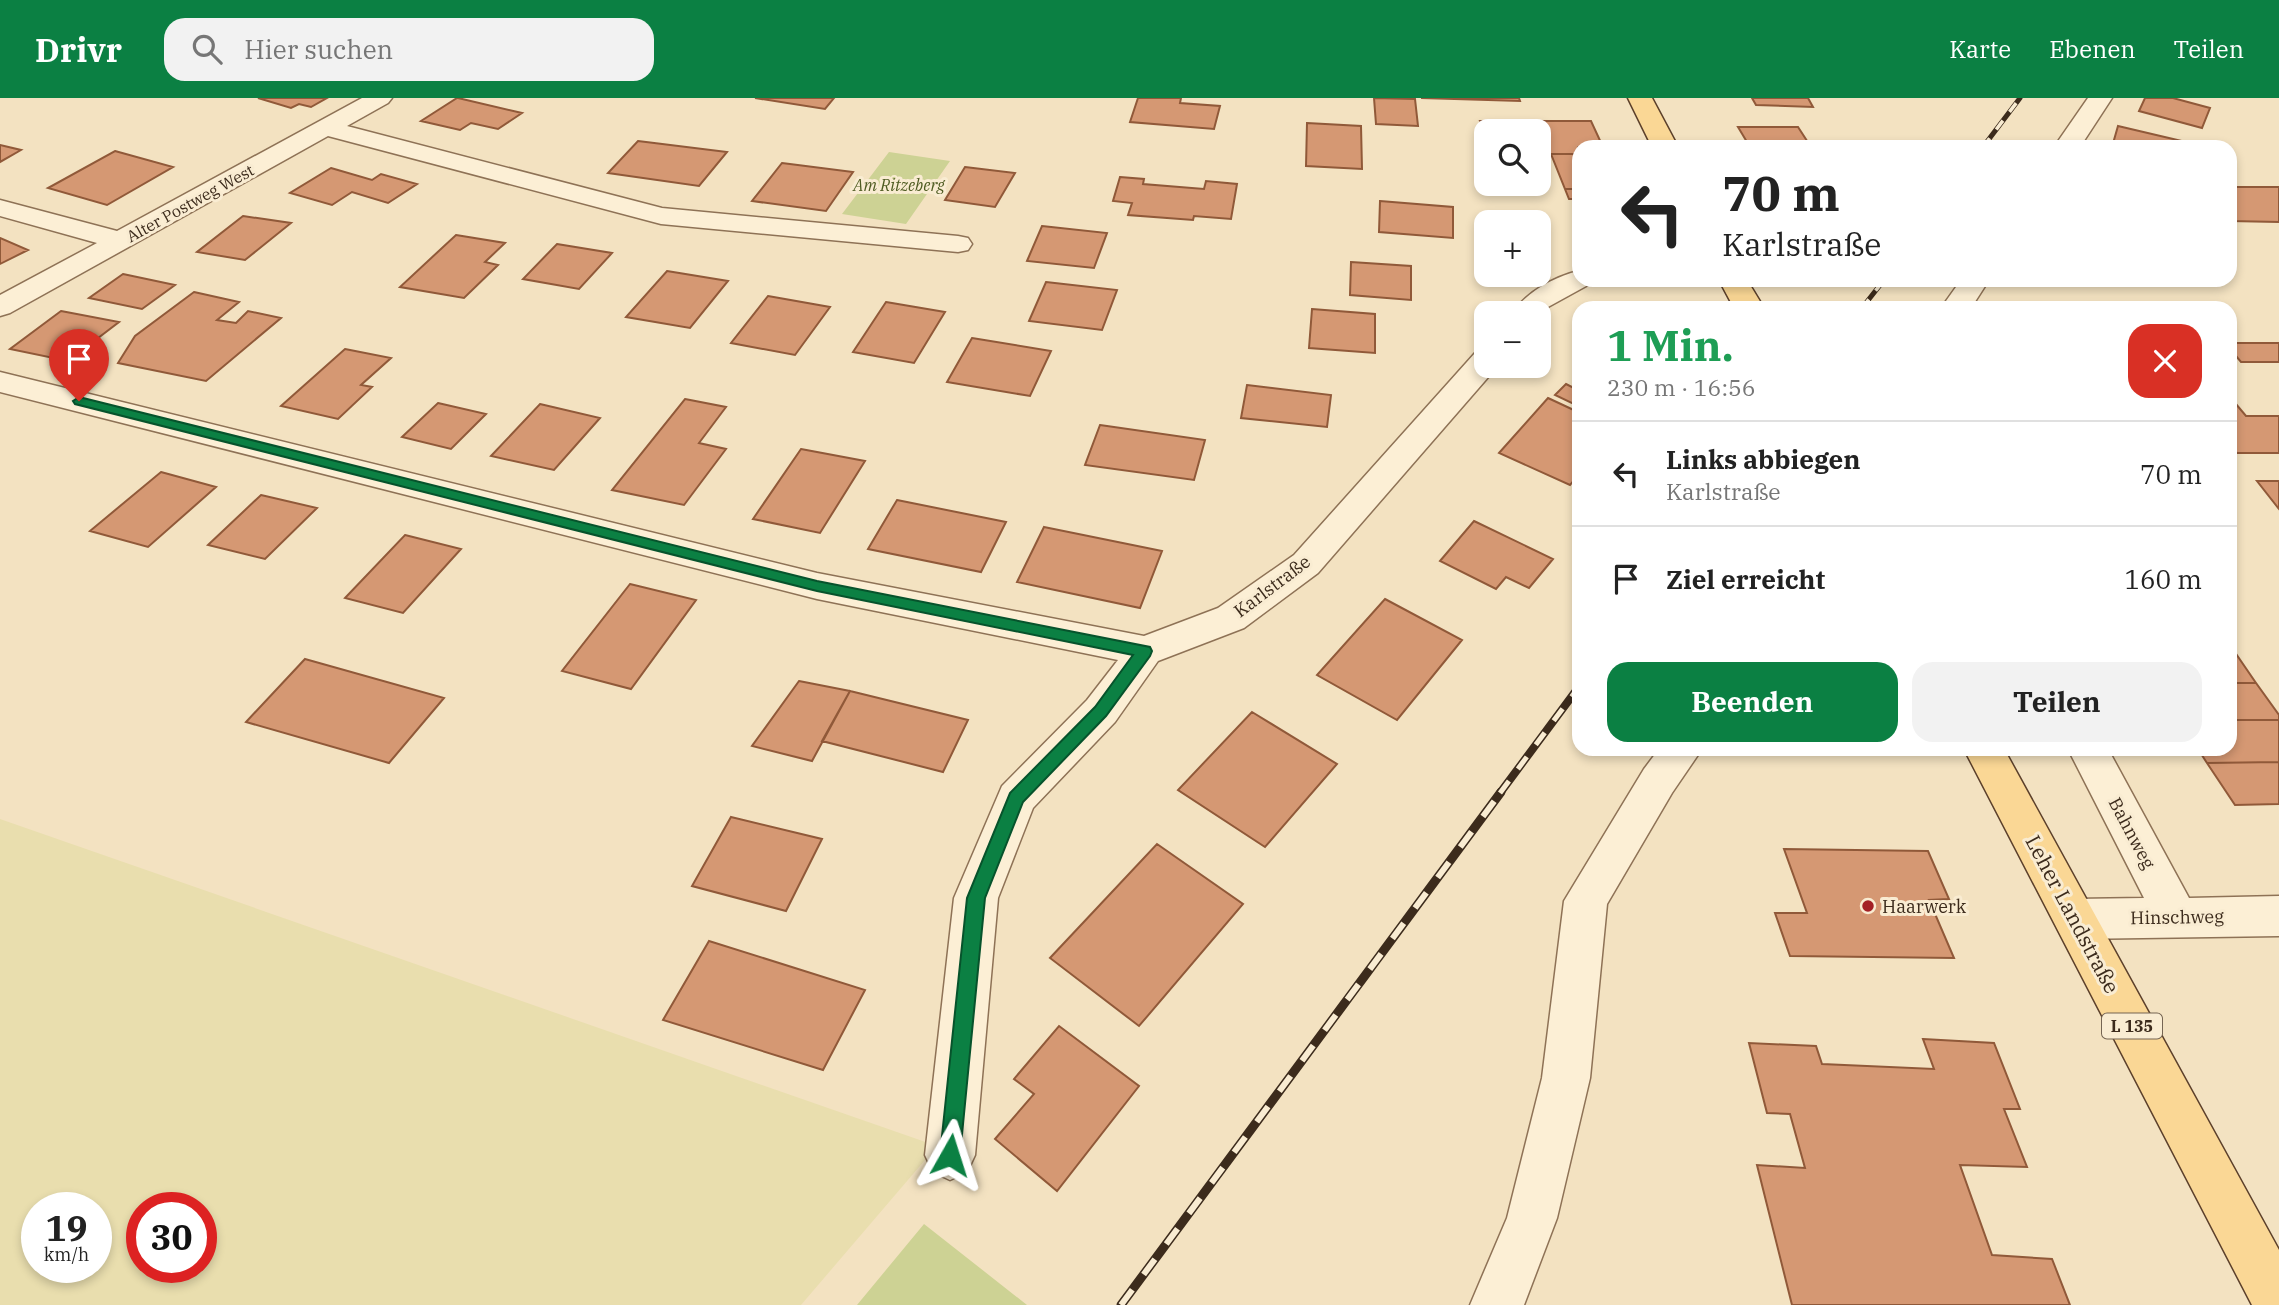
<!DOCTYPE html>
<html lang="de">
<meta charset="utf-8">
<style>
:root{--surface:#fff;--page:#f2f2f2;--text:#222;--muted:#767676;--line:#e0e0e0;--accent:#0b8043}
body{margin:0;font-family:"IBM Plex Serif",serif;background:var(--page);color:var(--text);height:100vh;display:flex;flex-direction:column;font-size:26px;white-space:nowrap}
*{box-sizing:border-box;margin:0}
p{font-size:23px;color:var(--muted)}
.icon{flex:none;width:38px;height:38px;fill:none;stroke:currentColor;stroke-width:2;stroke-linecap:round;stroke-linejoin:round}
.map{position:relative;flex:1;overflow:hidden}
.drawer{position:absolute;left:1572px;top:203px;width:665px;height:455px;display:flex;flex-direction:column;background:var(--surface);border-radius:21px;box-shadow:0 4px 10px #0003}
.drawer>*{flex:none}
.top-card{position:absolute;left:1572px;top:42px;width:665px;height:147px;border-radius:21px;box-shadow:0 4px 10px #0003;background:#fff;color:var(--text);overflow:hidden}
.buttons{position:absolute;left:1474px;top:21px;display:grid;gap:14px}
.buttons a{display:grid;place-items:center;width:77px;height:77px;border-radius:14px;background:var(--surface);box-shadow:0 4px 10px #0003;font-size:35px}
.speed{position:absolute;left:21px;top:1094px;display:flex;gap:14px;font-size:35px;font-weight:700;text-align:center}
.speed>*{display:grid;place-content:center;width:91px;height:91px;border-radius:50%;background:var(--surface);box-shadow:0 4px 10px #0003;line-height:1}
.speed small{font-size:18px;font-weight:400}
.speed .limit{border:10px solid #d22;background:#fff;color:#111}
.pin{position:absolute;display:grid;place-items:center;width:60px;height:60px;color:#fff;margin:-72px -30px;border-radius:50% 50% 50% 0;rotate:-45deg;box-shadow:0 0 7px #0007}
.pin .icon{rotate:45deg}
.me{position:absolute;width:77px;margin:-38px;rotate:6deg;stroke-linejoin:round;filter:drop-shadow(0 0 5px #0008)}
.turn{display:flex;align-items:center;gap:24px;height:147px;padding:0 35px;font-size:32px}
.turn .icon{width:91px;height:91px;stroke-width:2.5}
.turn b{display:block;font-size:49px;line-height:60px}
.round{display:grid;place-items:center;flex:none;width:74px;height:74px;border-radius:21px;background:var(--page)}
.headline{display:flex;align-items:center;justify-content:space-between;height:119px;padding:0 35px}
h1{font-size:42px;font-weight:700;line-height:52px;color:#1e9e55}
.primary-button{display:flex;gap:14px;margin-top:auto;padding:14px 35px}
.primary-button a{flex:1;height:80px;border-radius:21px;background:var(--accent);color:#fff;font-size:28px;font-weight:700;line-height:80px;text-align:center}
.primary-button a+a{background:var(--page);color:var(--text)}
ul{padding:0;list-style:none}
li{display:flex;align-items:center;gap:21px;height:105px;padding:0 35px;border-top:2px solid var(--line)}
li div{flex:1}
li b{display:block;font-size:26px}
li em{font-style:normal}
header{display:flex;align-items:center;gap:42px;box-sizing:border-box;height:98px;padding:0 35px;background:var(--accent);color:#fff}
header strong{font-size:33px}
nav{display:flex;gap:38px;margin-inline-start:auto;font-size:24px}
.search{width:490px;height:63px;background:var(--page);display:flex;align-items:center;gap:18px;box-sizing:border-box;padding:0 24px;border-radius:21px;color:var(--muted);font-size:26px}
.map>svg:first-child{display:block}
.farmland{fill:#e9deae;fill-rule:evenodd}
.green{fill:#cdd294}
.building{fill:#d59873;stroke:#905939;stroke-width:2}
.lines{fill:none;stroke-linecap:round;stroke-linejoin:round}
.minor-casing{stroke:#8e7256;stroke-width:3}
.major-casing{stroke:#5c402b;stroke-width:3}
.minor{fill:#fcefd5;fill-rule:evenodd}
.major{fill:#fad795;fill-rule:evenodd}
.rail-far2-casing{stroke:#3c2b1c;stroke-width:5}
.rail-far1-casing{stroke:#3c2b1c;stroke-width:8}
.rail-casing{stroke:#3c2b1c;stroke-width:9}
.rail-far2{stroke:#f9ecd2;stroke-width:3.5;stroke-dasharray:11;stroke-linecap:butt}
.rail-far1{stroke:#f9ecd2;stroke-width:5;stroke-dasharray:15;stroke-linecap:butt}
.rail{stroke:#f9ecd2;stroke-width:6;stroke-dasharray:19;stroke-linecap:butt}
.route{fill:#0b8043;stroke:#07532c;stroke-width:2}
.poi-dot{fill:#a42025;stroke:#f9ecd2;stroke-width:2.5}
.labels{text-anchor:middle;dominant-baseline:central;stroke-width:6;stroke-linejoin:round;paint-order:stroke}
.far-park-label{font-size:16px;font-style:italic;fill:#4e5b21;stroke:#f9ecd2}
.far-street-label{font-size:16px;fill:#3c2b1c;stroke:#f9ecd2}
.shield{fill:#f9ecd2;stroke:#756553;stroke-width:2}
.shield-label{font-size:16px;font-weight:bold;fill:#3c2b1c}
.street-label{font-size:18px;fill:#3c2b1c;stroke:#f9ecd2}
.poi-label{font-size:18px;fill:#3c2b1c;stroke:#f9ecd2;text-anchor:start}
.near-street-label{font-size:21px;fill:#3c2b1c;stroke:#f9ecd2}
</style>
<header>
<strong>Drivr</strong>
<div class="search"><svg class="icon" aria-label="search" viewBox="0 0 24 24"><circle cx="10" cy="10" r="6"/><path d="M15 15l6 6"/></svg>Hier suchen</div>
<nav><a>Karte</a><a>Ebenen</a><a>Teilen</a></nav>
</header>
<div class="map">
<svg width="2279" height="1207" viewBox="0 0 2279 1207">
<rect width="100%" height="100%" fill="#f3e2c1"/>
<path class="farmland" d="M 0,721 L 937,1048 L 801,1207 L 0,1207 ZM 37,1110 L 96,1110 L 96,1169 L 37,1169 ZM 142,1110 L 201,1110 L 201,1169 L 142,1169 Z"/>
<path class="green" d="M 889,54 L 950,63 L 906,126 L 842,116 Z
M 924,1126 L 1027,1207 L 857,1207 Z"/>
<path class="building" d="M 258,0 L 327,0 L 311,9 L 299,6 L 291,10 Z
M 457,0 L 458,0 L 522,15 L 498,31 L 471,25 L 460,32 L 421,23 Z
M 755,0 L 834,0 L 825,11 Z
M 1138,0 L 1181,0 L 1180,5 L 1220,8 L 1214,31 L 1130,24 Z
M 1374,0 L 1415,1 L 1418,28 L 1376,26 Z
M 1421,0 L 1519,0 L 1520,3 Z
M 1752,0 L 1808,0 L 1813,9 L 1756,7 Z
M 2145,0 L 2173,0 L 2210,10 L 2202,30 L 2139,13 Z
M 1480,23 L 1591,23 L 1603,49 L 1578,49 L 1578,56 L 1538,56 L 1538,33 L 1486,33 L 1486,40 Z
M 1307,25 L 1361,28 L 1362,71 L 1306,68 Z
M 2118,28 L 2186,44 L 2185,49 L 2112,49 Z
M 1738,29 L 1798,29 L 1811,49 L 1750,49 Z
M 638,43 L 727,54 L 699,88 L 608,75 Z
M 0,47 L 21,52 L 0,64 Z
M 115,53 L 173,69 L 107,107 L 48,90 Z
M 1551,56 L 1578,56 L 1578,91 L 1565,91 Z
M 782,65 L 853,74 L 826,113 L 752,103 Z
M 965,69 L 1015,75 L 995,109 L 945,102 Z
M 331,70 L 372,82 L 381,76 L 417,86 L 388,105 L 352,94 L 332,107 L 290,95 Z
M 1120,79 L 1144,81 L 1143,86 L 1204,91 L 1206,83 L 1237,86 L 1231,121 L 1194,118 L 1193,122 L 1128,117 L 1132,105 L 1113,103 Z
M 2230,89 L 2279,89 L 2279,124 L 2230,123 Z
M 1565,91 L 1578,91 L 1578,101 L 1569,101 Z
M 1380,103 L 1453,109 L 1453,140 L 1379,134 Z
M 243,118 L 291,125 L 245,162 L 197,154 Z
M 1042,128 L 1107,135 L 1094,170 L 1027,163 Z
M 456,137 L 505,145 L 485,164 L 498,167 L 464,200 L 400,189 Z
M 0,140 L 28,152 L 0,166 Z
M 557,146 L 612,155 L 579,191 L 523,181 Z
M 1351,164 L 1411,168 L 1411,202 L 1350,197 Z
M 667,173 L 728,183 L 690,230 L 626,219 Z
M 123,176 L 175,187 L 142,211 L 89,200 Z
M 1046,184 L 1117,192 L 1102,232 L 1029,223 Z
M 194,194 L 239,204 L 217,222 L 236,225 L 248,213 L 281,220 L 206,283 L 118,265 L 135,238 Z
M 768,198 L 830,209 L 795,257 L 731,245 Z
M 886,204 L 945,214 L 914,265 L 853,254 Z
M 2089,207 L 2165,207 L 2167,210 L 2092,210 Z
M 1312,211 L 1375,216 L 1375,255 L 1309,250 Z
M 61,213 L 119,224 L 68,263 L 10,251 Z
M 972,240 L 1051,253 L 1030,298 L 947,284 Z
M 2230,245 L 2279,245 L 2279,264 L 2241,264 L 2230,251 Z
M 345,251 L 391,260 L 361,287 L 372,289 L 338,321 L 281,308 Z
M 1566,286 L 1578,292 L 1578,308 L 1555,297 Z
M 1247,287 L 1331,297 L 1327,329 L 1241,320 Z
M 2230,299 L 2246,318 L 2279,318 L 2279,355 L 2237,355 L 2230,346 Z
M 1548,300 L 1578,314 L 1578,377 L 1570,387 L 1499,355 Z
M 685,301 L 726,309 L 699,345 L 726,351 L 684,407 L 612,392 Z
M 438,305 L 486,316 L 451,351 L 402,339 Z
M 540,306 L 600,320 L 554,372 L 491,358 Z
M 1100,327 L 1205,342 L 1194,382 L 1085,367 Z
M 801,351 L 865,363 L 820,435 L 753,421 Z
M 161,374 L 216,389 L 148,449 L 90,433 Z
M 2257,383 L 2279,383 L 2279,411 Z
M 261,397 L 317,410 L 265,461 L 208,447 Z
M 897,402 L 1006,424 L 981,474 L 868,451 Z
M 1474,423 L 1553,461 L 1529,490 L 1506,479 L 1496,491 L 1440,463 Z
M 1044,429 L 1162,453 L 1140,510 L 1017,484 Z
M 405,437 L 461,451 L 403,515 L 345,500 Z
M 630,486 L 696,502 L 631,591 L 562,573 Z
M 1385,501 L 1462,542 L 1397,622 L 1317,577 Z
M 2230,550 L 2232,550 L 2256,585 L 2230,585 Z
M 305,561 L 444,600 L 389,665 L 246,624 Z
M 799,583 L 850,593 L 812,663 L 752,648 Z
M 2230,585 L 2256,585 L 2279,617 L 2279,622 L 2230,622 Z
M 850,593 L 968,622 L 943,674 L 822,643 Z
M 1252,614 L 1337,666 L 1265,749 L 1178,692 Z
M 2230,622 L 2279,622 L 2279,664 L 2207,665 L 2198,651 L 2230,651 Z
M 2279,664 L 2279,706 L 2235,707 L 2207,665 Z
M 731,719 L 822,741 L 786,813 L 692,788 Z
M 1157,746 L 1243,806 L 1139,928 L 1050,860 Z
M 1784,751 L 1928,753 L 1949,801 L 1929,802 L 1954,860 L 1790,858 L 1775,815 L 1807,815 Z
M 709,843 L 865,892 L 823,972 L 663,922 Z
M 1059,928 L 1139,988 L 1057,1093 L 995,1041 L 1034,996 L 1014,981 Z
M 1923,941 L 1994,945 L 2020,1011 L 2004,1011 L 2027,1069 L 1960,1067 L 1992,1157 L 2052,1161 L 2070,1207 L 1792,1207 L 1757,1067 L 1805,1070 L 1790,1016 L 1767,1015 L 1749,945 L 1816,948 L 1822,966 L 1934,971 Z"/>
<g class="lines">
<defs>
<path id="minor" d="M 362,0 L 392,0 L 388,5 L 347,28 L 662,110 L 958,138 L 968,140 L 972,146 L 968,152 L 958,154 L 661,126 L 328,38 L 10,215 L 0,218 L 0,197 L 97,145 L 0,118 L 0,102 L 117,133 Z
M 2088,0 L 2112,0 L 2080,49 L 2054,49 Z
M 1578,173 L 1578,182 L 1591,182 L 1588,187 L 1548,209 L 1538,220 L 1538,215 L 1512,215 C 1527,194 1554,179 1578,173 Z
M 1961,182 L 1989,182 L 1971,210 L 1941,210 Z
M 1486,253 L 1486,268 L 1497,269 L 1318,475 L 1244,530 L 1158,563 L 1115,624 L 1033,710 L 998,800 L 975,1057 L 967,1074 L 950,1082 L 933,1074 L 925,1057 L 954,800 L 1002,688 L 1087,602 L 1118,562 L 817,501 L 0,294 L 0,274 L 817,475 L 1144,538 L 1218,510 L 1294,457 L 1475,255 Z
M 1659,651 L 1702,651 L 1672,695 L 1607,806 L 1590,980 L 1557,1120 L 1524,1207 L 1470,1207 L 1507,1120 L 1542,980 L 1564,803 L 1644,671 Z
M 2068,651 L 2108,651 L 2189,800 L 2279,798 L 2279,838 L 2075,841 L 2060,835 L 2053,821 L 2060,807 L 2075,801 L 2144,800 Z"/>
<path id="major" d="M 1628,0 L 1652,0 L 1678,49 L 1652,49 Z
M 1719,182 L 1747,182 L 1764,210 L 1734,210 Z
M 1964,651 L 2004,651 L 2279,1152 L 2279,1207 L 2252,1207 Z"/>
</defs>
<use href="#minor" class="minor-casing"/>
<use href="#major" class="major-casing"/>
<use href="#minor" class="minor"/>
<use href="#major" class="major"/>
<defs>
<path id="rail-far2" d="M 1983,49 L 2020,0
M 1862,210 L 1884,182"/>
<path id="rail-far1" d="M 1500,695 L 1578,590"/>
<path id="rail" d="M 1121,1207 L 1501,694"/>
</defs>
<use href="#rail-far2" class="rail-far2-casing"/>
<use href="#rail-far1" class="rail-far1-casing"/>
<use href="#rail" class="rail-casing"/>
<use href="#rail-far2" class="rail-far2"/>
<use href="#rail-far1" class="rail-far1"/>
<use href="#rail" class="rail"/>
</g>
<path class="route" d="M 79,299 L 817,483 L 1150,549 L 1152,553 L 1150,558 L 1106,618 L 1023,704 L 985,800 L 960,1057 L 957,1064 L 950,1067 L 943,1064 L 940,1057 L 967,800 L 1010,695 L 1095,609 L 1133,557 L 817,493 L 75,306 L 73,303 Z"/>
<circle class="poi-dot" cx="1868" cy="808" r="7"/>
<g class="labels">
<g class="far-park-label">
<text x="899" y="87">Am Ritzeberg</text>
</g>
<g class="far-street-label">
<text transform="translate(190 105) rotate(-29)">Alter Postweg West</text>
</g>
<rect class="shield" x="2102" y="915.5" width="60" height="25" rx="5"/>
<g class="shield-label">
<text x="2132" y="928">L 135</text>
</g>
<g class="street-label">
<text transform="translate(1272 488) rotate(-37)">Karlstraße</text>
<text transform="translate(2132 735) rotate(62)">Bahnweg</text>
<text transform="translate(2177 819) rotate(-1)">Hinschweg</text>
</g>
<g class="poi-label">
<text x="1882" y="808">Haarwerk</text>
</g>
<g class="near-street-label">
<text transform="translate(2073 816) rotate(62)">Leher Landstraße</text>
</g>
</g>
</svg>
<div class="buttons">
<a><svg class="icon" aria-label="search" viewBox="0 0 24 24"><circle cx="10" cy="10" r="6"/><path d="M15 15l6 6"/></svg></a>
<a>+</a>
<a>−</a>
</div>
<div class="speed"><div>19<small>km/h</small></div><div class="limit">30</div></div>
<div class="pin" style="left:79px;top:303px;background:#d93025"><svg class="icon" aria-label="arrive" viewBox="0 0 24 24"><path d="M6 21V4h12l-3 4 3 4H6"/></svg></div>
<svg class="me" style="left:950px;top:1057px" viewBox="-20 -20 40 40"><path d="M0-17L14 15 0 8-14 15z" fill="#0b8043" stroke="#fff" stroke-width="4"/></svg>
<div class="top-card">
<div class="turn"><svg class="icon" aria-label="left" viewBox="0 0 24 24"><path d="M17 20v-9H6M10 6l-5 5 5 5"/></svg><div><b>70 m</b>Karlstraße</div></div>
</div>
<section class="drawer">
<div class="headline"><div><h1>1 Min.</h1><p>230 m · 16:56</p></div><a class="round" style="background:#d93025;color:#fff"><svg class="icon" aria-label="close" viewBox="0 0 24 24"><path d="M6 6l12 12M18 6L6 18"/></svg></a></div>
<ul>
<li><svg class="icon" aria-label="left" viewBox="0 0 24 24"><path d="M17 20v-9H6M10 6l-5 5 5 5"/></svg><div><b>Links abbiegen</b><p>Karlstraße</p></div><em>70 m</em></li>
<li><svg class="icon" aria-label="arrive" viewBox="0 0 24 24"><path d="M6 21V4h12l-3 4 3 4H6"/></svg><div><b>Ziel erreicht</b></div><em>160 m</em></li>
</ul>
<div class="primary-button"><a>Beenden</a><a>Teilen</a></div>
</section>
</div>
